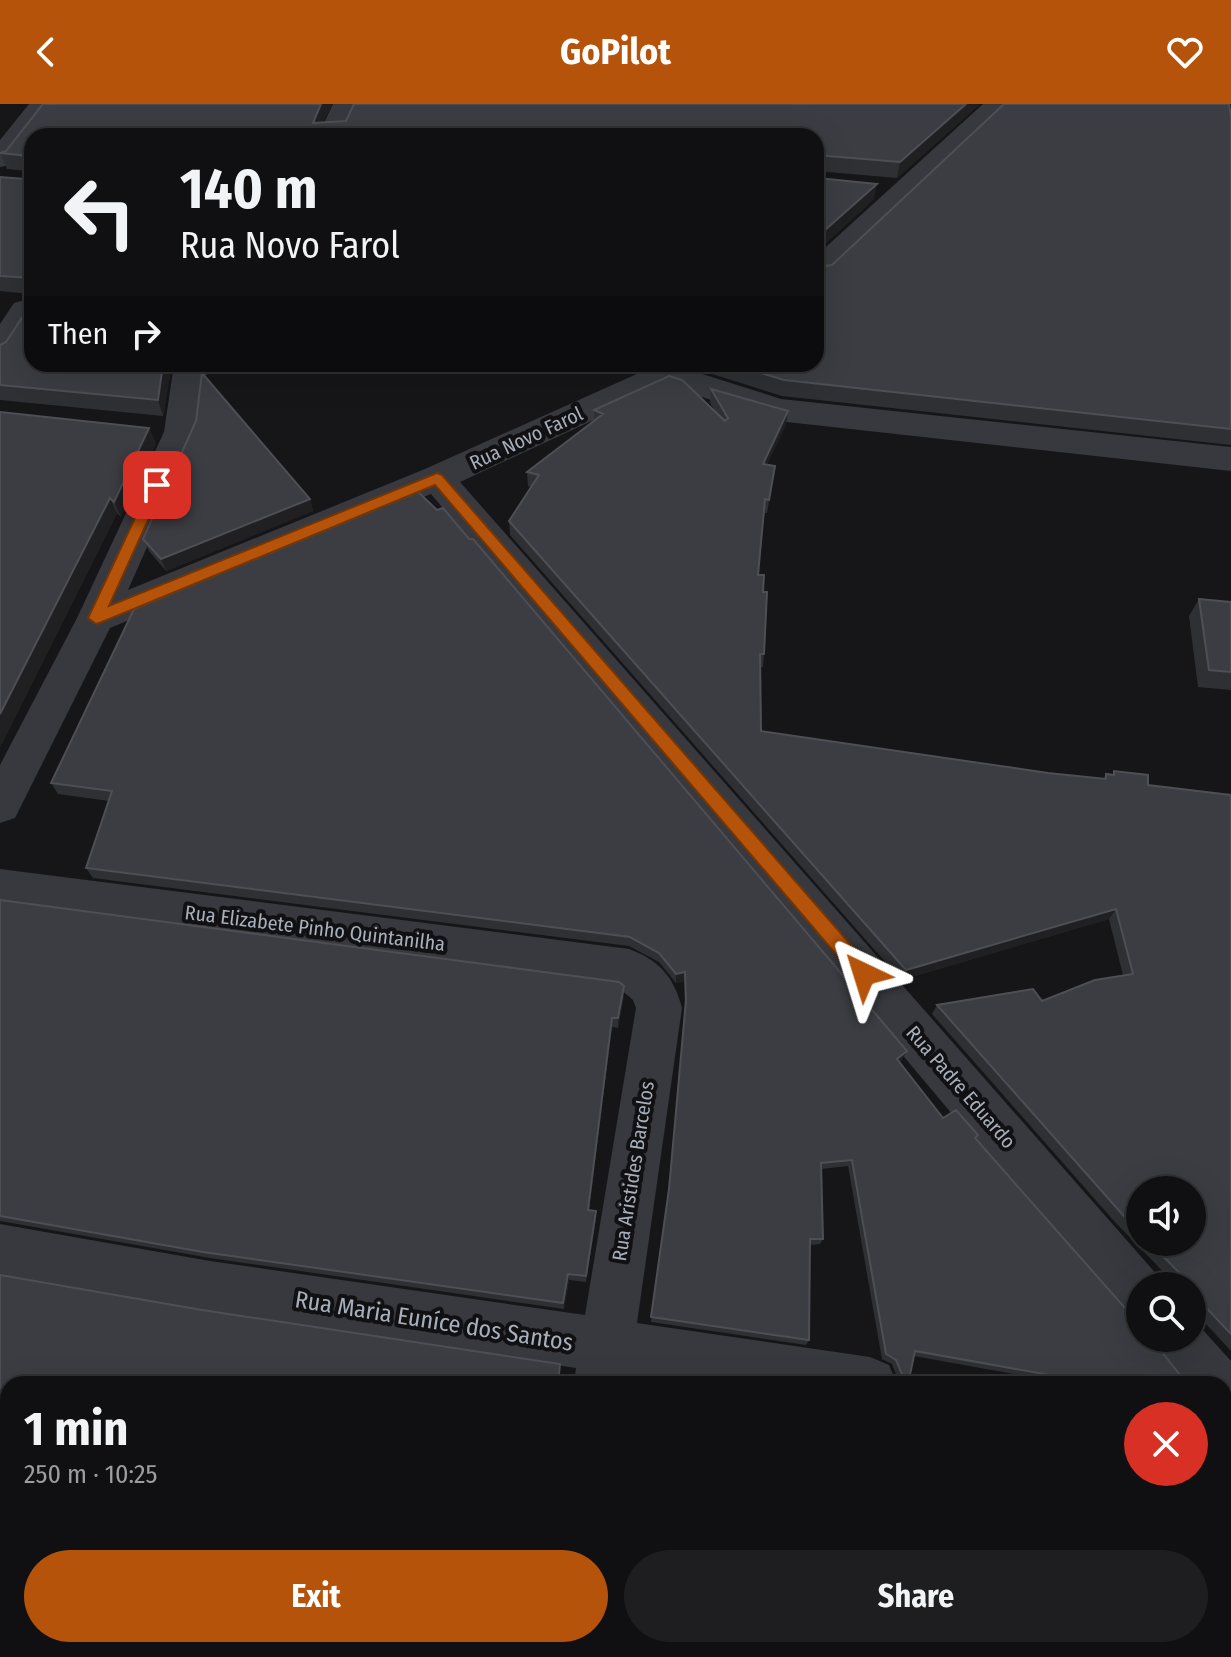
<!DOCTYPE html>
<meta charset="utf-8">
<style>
:root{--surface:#101012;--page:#1e1e20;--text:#f1f3f6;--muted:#9c9d9f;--line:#303032;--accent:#b45309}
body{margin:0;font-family:"Fira Sans Condensed",sans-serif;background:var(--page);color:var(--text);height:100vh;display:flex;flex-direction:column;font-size:30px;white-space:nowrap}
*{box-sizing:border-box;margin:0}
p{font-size:26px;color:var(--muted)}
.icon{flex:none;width:44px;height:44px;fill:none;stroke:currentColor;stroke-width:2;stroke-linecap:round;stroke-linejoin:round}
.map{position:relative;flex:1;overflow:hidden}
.side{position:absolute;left:0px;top:1272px;width:1232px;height:282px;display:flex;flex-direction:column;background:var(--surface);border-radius:24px 24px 0 0;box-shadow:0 8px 32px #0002,0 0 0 2px var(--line)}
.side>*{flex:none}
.hud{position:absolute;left:24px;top:24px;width:800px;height:244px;border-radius:24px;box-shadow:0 8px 32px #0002,0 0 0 2px var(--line);background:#101012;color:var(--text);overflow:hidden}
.tools{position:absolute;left:1126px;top:1072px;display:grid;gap:16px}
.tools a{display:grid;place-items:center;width:80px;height:80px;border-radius:50%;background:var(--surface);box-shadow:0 8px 32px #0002,0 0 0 2px var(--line);font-size:40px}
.pin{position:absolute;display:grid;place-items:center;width:68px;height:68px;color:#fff;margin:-34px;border-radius:16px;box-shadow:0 4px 12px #0006}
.me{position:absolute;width:88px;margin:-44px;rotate:319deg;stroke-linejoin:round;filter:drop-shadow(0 0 6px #0008)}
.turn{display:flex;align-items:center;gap:28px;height:168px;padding:0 24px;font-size:36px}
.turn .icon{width:104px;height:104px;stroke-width:2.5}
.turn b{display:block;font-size:56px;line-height:68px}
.then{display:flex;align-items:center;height:76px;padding:0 24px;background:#0003;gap:16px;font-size:30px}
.round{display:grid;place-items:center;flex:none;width:84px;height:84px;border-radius:42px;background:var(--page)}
.summary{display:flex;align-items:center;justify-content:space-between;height:136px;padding:0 24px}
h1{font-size:48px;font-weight:700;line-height:60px}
.action{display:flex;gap:16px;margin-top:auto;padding:16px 24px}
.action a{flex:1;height:92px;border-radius:48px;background:var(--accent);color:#fff;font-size:32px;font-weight:700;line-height:92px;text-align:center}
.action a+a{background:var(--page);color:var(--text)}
header{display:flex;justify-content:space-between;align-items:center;height:104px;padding:0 24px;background:var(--accent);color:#fff;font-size:36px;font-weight:700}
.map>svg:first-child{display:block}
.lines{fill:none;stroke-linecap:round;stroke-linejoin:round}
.service{fill:#37393e;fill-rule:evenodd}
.minor{fill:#37393e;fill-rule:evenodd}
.wall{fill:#2f3034;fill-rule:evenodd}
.shaded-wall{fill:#202023}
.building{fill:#3c3d42;stroke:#4d4f55;stroke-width:2}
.route{fill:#b45309;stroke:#753606;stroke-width:2}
.labels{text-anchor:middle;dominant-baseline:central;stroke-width:8;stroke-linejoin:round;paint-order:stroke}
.street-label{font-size:20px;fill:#a7afba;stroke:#111113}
.near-street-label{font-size:24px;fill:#a7afba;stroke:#111113}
</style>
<header><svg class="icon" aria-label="back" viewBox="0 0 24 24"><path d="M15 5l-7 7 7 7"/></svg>GoPilot<svg class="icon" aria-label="heart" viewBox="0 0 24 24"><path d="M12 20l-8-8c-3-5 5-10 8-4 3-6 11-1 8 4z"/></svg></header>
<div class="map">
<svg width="1231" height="1553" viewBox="0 0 1231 1553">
<rect width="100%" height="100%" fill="#161618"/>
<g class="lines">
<path class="service" d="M 201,260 L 226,260 L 223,264 L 193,276 L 181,276 L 178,272 Z"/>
<path class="minor" d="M 29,0 L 57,0 L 10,61 L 0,63 L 0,36 Z
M 333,0 L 361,0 L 346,32 L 318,32 Z
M 983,0 L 1013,0 L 827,175 L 816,177 L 816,152 Z
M 25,196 L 32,198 L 32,220 L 11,252 L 0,255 L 0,220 L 14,199 Z
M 174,260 L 206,260 L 198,328 L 128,486 L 425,365 L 659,260 L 703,260 L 696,268 L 781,295 L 1231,343 L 1231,367 L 778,317 L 667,282 L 460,378 L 1159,1173 L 1162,1182 L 1140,1182 L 1140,1219 L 1121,1211 L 431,390 L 110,524 L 15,714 L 0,719 L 0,661 L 77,514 L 164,328 Z
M 0,765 L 629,845 C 659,856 674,873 682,904 L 637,1219 L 870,1253 L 889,1261 L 897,1280 L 685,1280 L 630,1272 L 628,1280 L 574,1280 L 576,1264 L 210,1209 L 0,1172 L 0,1120 L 210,1157 L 585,1211 L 636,904 L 633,896 L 620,885 L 0,803 Z
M 1192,1214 L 1231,1257 L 1231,1358 L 1224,1357 L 1224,1280 L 1179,1280 L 1157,1253 L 1149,1234 L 1192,1234 Z
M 535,1546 L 595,1546 L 594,1553 L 534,1553 Z"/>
</g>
<path class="wall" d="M 43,0 L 332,0 L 323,18 L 346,17 L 354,0 L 980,0 L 897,74 L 816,67 L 816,32 L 32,32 L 32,260 L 172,260 L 163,312 L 0,296 L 0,241 L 6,238 L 27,206 L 28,194 L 31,190 L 0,187 L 0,73 L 25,75 L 28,72 L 28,67 L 7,65 L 0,49 L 6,47 Z
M 1231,12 L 1231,341 L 782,292 L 712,270 L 712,260 L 816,260 L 816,72 L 818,74 L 874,95 L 816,148 L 816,163 L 832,161 Z
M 711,285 L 786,321 L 767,360 L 775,362 L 767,409 L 764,409 L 758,471 L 763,488 L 764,550 L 763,563 L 760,563 L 761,627 L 1048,669 L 1103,675 L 1106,670 L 1112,671 L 1114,667 L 1148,681 L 1231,691 L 1231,1247 L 1192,1205 L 1192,1182 L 1177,1182 L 1114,1117 L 932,910 L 937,901 L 1042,897 L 1123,871 L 1109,815 L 901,876 L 510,431 L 509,417 L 531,383 L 528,382 L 527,368 L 594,317 L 594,306 L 716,308 L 710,299 ZM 1140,1086 L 1192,1138 L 1140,1138 Z
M 0,308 L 149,324 L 156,340 L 121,413 L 117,409 L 0,643 Z
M 310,395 L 313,407 L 166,467 L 149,447 L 143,435 Z
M 1199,495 L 1231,498 L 1231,586 L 1198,583 L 1189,512 Z
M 134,505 L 902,956 L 900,958 L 943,1014 L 975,1035 L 1187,1280 L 1070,1280 L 914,1252 L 908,1280 L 890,1280 L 899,1278 L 892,1260 L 882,1255 L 848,1062 L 821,1065 L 823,1135 L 820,1140 L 810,1141 L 809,1236 L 806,1241 L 651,1218 L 668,1090 L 685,904 L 684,877 L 676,879 L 659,858 L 629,842 L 93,774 L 86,764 L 109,697 L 58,690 L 51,679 Z
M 0,796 L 624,892 L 618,924 L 612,923 L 589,1106 L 596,1107 L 596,1114 L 586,1178 L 569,1176 L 564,1205 L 210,1154 L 0,1117 Z"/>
<path class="shaded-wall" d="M 321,0 L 332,0 L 317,32 L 313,19 Z
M 966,0 L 980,0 L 897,74 L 900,58 Z
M 877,80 L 874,95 L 816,148 L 816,134 Z
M 163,260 L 172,260 L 163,312 L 158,296 Z
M 788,307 L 786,321 L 761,373 L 763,360 Z
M 149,324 L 156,340 L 121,413 L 114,398 Z
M 110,394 L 117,409 L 0,643 L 0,610 Z
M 310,395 L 313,407 L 166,467 L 161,455 Z
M 1116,805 L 1109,815 L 901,876 L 906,866 Z
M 685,868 L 684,877 L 676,879 L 676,870 Z
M 624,882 L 624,892 L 618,924 L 618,914 Z
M 612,914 L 612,923 L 588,1113 L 588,1106 Z
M 907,947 L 902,956 L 893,963 L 897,955 Z
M 596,1107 L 596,1114 L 586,1178 L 586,1172 Z
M 568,1170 L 569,1176 L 564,1205 L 563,1199 Z"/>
<path class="building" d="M 43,0 L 321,0 L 313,19 L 346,17 L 354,0 L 966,0 L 900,58 L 816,51 L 816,54 L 816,32 L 32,32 L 32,174 L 0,172 L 0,73 L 25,75 L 28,72 L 28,52 L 0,49 L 6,47 Z
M 1004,0 L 1229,0 L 1231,12 L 1231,325 L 784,276 L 732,260 L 816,260 L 816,72 L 818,74 L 877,80 L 816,134 L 816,163 L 832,161 Z
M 32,188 L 32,260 L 163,260 L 158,296 L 0,281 L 0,241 L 6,238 L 27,206 L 28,194 Z
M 202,269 L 310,395 L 161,455 L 143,435 L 196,317 Z
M 669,272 L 682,276 L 725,317 L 728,314 L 711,285 L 788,307 L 763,360 L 775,362 L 769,396 L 765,395 L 758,471 L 764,471 L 763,488 L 767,488 L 764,550 L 760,550 L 761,627 L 1048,669 L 1106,675 L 1106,670 L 1114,671 L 1114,667 L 1148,671 L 1148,681 L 1231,691 L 1231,1230 L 1196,1193 L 1200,1190 L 1149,1138 L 1192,1138 L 1192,1086 L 1140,1086 L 1140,1128 L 1122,1110 L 937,901 L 1033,885 L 1042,897 L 1095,876 L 1133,870 L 1116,805 L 906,866 L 509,417 L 539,371 L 527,368 L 603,310 L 594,306 Z
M 0,308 L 149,324 L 114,398 L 110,394 L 0,610 Z
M 418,388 L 437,406 L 443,404 L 469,435 L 473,435 L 907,947 L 897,955 L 943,1014 L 956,1006 L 978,1031 L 975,1034 L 1140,1221 L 1140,1234 L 1151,1234 L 1187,1280 L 1100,1280 L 915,1247 L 908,1280 L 891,1280 L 905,1277 L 896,1256 L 886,1250 L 852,1056 L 821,1059 L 823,1135 L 810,1135 L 809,1236 L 651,1213 L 669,1085 L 686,896 L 685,868 L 676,870 L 659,849 L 630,833 L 86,764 L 112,687 L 51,679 L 134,505 Z
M 1199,495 L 1231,498 L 1231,568 L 1209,566 Z
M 0,796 L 619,878 L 624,882 L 618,914 L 612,914 L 588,1106 L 596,1107 L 586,1172 L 568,1170 L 563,1199 L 203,1148 L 0,1112 Z
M 0,1171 L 202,1206 L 560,1260 L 558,1280 L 8,1280 L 8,1546 L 526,1546 L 525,1553 L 0,1553 Z
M 642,1273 L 686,1279 L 808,1280 L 640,1280 Z
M 1224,1353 L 1231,1354 L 1231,1553 L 1057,1553 L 1057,1550 L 1036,1553 L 598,1553 L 599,1546 L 1224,1546 Z"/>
<path class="route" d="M 437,369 L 442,371 L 871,864 L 874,870 L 871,876 L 864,879 L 858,876 L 435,381 L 102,518 L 96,520 L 88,514 L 152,378 L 162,378 L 164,381 L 109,502 Z"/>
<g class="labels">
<g class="street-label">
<text transform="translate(526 334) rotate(-25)">Rua Novo Farol</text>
<text transform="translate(315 824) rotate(7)">Rua Elizabete Pinho Quintanilha</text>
<text transform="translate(961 983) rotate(49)">Rua Padre Eduardo</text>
<text transform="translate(633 1067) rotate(-81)">Rua Aristides Barcelos</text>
</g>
<g class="near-street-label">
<text transform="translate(434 1217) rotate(9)">Rua Maria Euníce dos Santos</text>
</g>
</g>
</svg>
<div class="tools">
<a><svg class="icon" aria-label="sound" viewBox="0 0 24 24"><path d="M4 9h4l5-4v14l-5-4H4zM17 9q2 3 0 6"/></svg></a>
<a><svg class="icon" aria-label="search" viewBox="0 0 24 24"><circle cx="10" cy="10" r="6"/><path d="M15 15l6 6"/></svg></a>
</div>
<div class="pin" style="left:157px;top:381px;background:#d93025"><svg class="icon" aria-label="arrive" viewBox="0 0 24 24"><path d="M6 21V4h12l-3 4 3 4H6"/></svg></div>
<svg class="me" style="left:864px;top:870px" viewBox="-20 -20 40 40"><path d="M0-17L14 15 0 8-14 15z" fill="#b45309" stroke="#fff" stroke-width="4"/></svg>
<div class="hud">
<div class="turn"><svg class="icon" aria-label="left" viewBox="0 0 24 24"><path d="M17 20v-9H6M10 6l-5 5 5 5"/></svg><div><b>140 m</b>Rua Novo Farol</div></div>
<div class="then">Then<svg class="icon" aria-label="right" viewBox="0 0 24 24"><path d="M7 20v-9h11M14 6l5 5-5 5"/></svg></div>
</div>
<section class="side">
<div class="summary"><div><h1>1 min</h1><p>250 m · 10:25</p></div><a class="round" style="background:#d93025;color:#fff"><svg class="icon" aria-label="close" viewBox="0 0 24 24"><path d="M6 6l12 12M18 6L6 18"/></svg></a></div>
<div class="action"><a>Exit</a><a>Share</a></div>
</section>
</div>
